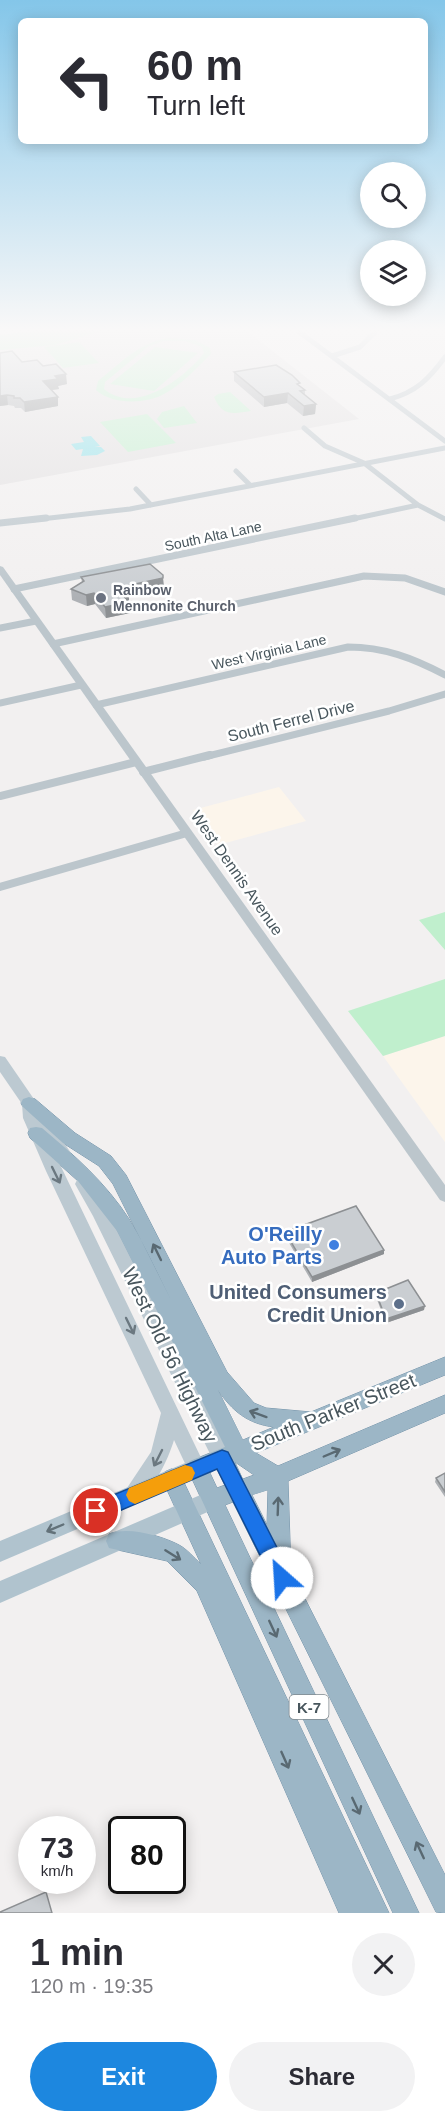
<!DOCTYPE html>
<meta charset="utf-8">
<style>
:root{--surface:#fff;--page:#f2f2f3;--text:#2b2b33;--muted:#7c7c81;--accent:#1d87df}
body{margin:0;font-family:Arial,sans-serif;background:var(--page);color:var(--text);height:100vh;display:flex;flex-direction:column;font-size:22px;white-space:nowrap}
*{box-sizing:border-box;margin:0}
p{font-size:20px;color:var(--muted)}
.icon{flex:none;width:33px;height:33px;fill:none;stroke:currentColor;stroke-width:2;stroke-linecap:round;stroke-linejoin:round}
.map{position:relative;height:1913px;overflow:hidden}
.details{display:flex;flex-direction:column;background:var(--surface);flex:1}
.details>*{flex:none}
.hud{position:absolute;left:18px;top:18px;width:410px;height:126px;border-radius:9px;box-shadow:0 3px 15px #0003;background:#fff;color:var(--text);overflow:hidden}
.fabs{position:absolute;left:360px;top:162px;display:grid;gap:12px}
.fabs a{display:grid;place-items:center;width:66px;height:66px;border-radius:50%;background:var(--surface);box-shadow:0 3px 15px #0003;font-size:30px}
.speed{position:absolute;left:18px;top:1816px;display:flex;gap:12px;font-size:30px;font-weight:700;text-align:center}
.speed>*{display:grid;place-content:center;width:78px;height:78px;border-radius:50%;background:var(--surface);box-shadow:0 3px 15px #0003;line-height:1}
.speed small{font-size:15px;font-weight:400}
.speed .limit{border:3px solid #111;border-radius:9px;background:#fff;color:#111}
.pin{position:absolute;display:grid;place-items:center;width:51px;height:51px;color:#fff;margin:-26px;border:3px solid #fff;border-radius:50%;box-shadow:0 2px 6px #0007}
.me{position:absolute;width:66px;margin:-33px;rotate:334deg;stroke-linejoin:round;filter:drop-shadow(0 0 4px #0008)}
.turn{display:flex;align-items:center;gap:21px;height:126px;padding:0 30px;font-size:27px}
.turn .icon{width:78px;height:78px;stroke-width:2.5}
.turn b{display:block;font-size:42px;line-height:51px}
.round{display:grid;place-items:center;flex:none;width:63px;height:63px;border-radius:32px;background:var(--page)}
.overview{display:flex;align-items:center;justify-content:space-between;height:102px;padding:0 30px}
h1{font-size:36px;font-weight:600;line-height:45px}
.primary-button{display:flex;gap:12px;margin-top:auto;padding:12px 30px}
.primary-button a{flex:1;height:69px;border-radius:36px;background:var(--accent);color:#fff;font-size:24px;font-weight:600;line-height:69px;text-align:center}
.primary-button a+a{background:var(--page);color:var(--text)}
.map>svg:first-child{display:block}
.commercial{fill:#fcf5eb}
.education{fill:#e3e1e2}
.green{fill:#c0efcd;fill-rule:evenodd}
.water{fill:#8ee1ea}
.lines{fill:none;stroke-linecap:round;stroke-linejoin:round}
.trunk-casing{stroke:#7493a9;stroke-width:1}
.minor-far2{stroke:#bcc6cc;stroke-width:5}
.minor-far1{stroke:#bcc6cc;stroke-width:7}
.minor{stroke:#bcc6cc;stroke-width:8}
.tertiary{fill:#bcc6cc;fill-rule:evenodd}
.secondary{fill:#bcc9d1;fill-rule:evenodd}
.primary{fill:#b0c3ce;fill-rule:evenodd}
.trunk{fill:#9cb6c6;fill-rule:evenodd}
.wall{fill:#aeb1b5}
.shaded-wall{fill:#8d9093}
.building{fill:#caced2;stroke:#8d9093;stroke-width:1.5}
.oneway{stroke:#6b7880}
.oneway2{stroke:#596972}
.oneway3{stroke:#627179}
.route{fill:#1a73e8;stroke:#114b97;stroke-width:1.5}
.slow{fill:#f59e0b}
.worship-dot{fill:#6b7280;stroke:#fff;stroke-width:2}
.shop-dot{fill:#3f7fe0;stroke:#fff;stroke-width:2}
.service-dot{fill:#5c6f8a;stroke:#fff;stroke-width:2}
.labels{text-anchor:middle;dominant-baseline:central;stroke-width:5;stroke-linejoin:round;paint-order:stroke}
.far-street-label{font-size:14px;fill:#48565d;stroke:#fff}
.far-worship-label{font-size:14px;font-weight:bold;fill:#5b616d;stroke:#fff;text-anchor:start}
.shield{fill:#fff;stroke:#7f898e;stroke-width:1.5}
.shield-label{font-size:15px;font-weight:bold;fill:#48565d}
.street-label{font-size:16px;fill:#48565d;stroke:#fff}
.near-shop-label{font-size:20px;font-weight:bold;fill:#366cbe;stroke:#fff;text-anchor:end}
.near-service-label{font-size:20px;font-weight:bold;fill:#4e5e75;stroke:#fff;text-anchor:end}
.near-street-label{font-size:20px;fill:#48565d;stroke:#fff}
</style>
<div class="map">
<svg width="445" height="1913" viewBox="0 0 445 1913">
<rect width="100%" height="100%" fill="#f2f0f0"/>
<path class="commercial" d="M 279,787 L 306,821 L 218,845 L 193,810 Z
M 445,1036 L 445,1142 L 383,1056 Z"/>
<path class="education" d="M 46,331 L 247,331 L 359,419 L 0,485 L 0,338 Z"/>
<path class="green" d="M 33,331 L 101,331 L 55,345 L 0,350 L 0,335 Z
M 170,338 L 195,340 L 210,348 L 211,354 C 198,367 180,386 164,394 C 146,404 112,405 96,390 L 98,381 C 121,363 140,341 170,338 ZM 164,341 L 185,341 L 202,347 L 204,353 C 184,378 136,416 104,389 L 105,382 L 149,346 Z
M 79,342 L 99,363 L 63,368 L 44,347 Z
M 155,347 L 198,353 L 154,391 L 110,384 Z
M 230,392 L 251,411 C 232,414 222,416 214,397 L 218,394 Z
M 184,406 L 197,423 L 164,428 L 157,419 L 162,412 Z
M 147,414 L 176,443 L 128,452 L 100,422 Z
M 445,912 L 445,950 L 419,920 Z
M 445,979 L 445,1036 L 383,1056 L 348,1011 Z"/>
<path class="water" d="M 91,436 L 100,446 L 95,447 L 101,447 L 105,451 L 97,455 L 81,456 L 83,449 L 76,450 L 71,444 L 84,442 L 81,437 Z"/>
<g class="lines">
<defs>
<path id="trunk" d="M 29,1097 L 35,1099 L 75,1133 L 111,1156 L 126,1175 L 227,1372 L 254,1403 L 266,1408 L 311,1412 L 445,1357 L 445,1375 L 256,1453 L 278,1466 L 445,1395 L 445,1413 L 288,1481 L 291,1571 L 445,1875 L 445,1913 L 436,1912 L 233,1502 L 225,1505 L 419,1913 L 393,1913 L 187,1468 L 190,1461 L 225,1447 L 117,1231 L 78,1181 L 30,1138 L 28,1133 L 30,1128 L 36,1127 L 42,1128 C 74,1155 106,1183 129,1219 C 145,1245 158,1274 172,1302 L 113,1184 L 99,1166 L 63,1143 L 23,1107 L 21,1103 L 23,1099 ZM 218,1390 C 232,1411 248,1424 274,1427 L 243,1440 ZM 235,1462 L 254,1475 L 243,1479 ZM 217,1469 L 225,1485 L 217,1488 L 210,1473 ZM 268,1490 L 267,1525 L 252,1495 Z
M 172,1469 L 179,1472 L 389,1913 L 339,1913 L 197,1591 L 167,1561 L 109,1548 L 106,1541 L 109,1534 C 128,1526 162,1536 179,1545 C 187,1549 194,1558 201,1564 L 162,1479 L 165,1472 Z"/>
</defs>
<use href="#trunk" class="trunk-casing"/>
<path class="minor-far2" d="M 298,331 L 445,441
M 332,356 L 360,347 L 376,331
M 390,399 C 416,392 429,379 445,357
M 304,428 L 325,446 L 364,463 L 418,505 L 445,519
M 236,471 L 250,485
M 136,489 L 151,505
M 32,520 L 130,509 L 445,448
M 348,520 L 418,505"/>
<path class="minor-far1" d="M 0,523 L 46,518
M 14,589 L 355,518
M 0,628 L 36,621
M 53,644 L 364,576 L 405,578 L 445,592
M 0,703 L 81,685
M 96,705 L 348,647 C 384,647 413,658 445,675
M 204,757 L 389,711 L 445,694"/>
<path class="minor" d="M 143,772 L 210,755
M 0,796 L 136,762
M 0,887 L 187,833"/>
<path class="tertiary" d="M 0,566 L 3,567 L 445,1185 L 445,1202 L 440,1200 L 0,575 Z"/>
<path class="secondary" d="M 0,1056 L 5,1057 L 71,1153 L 68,1157 C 60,1160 57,1157 53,1150 L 206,1468 L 204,1474 L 197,1477 L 190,1474 L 174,1440 C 168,1460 152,1495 132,1503 L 125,1500 L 123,1494 L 151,1452 L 161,1413 L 46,1171 L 23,1118 L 22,1104 L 0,1072 Z
M 83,1178 L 89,1180 L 108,1213 L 229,1452 L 231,1458 L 229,1464 L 222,1467 L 215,1464 L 93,1216 L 75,1184 L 77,1180 Z"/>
<path class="primary" d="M 197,1458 L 204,1461 L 207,1468 L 204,1475 L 0,1562 L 0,1541 Z
M 212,1490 L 219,1493 L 223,1500 L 219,1507 L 0,1603 L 0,1581 Z"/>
<use href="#trunk" class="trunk"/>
</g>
<path class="wall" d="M 0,353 L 22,362 L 43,366 L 67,384 L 58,386 L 59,389 L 51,390 L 58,406 L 25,412 L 21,408 L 15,408 L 14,406 L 8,405 L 0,406 Z
M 234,372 L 299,385 L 305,390 L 305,396 L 316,404 L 315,414 L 303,416 L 287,403 L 264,407 L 234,381 Z
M 81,577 L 163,578 L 164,589 L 129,596 L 129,600 L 127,600 L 130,613 L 106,618 L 95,604 L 87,606 L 72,600 L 71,589 L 82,582 Z
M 285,1232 L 384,1250 L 384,1254 L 312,1282 L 285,1236 Z
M 376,1293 L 424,1310 L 386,1323 L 376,1297 Z
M 445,1473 L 445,1497 L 435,1482 L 436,1478 Z"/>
<path class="shaded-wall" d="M 66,374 L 67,384 L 58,386 L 59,389 L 44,391 L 43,381 L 55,376 Z
M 288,393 L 287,403 L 264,407 L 264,397 Z
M 7,395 L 8,405 L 0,406 L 0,396 Z
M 58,397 L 58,406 L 25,412 L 24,402 Z
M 316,404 L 315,414 L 303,416 L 304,406 Z
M 163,578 L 164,589 L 129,596 L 129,600 L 120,602 L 119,591 L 126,586 Z
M 94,593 L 95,604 L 87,606 L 86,595 Z
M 129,602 L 130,613 L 106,618 L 105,607 Z
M 384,1250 L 384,1254 L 312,1282 L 312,1277 Z
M 425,1306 L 424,1310 L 386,1323 L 386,1319 Z"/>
<path class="building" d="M 12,351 L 22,362 L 37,360 L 43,366 L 56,364 L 66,374 L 55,376 L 58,379 L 43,381 L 58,397 L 24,402 L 20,398 L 14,398 L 14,396 L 7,395 L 0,396 L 0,353 Z
M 276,365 L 292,375 L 300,383 L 297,384 L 305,390 L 300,391 L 316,404 L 304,406 L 288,393 L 264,397 L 234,372 Z
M 150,564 L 163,575 L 163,578 L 126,586 L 128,589 L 119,591 L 129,602 L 105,607 L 94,593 L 86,595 L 71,589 L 84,581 L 81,577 Z
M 356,1206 L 384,1250 L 312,1277 L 285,1232 Z
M 408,1280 L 425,1306 L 386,1319 L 376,1293 Z
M 445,1473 L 445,1492 L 436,1478 Z
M 46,1892 L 52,1913 L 0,1913 L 0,1912 Z"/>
<defs><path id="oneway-shaft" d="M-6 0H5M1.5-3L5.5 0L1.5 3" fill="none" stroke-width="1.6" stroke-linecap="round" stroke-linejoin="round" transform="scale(1.5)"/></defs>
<g class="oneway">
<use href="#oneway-shaft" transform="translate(56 1175) rotate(64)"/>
<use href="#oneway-shaft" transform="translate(130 1326) rotate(64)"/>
<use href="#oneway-shaft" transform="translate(158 1458) rotate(117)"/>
</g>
<g class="oneway2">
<use href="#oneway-shaft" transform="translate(157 1252) rotate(-116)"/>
<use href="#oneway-shaft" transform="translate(258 1414) rotate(-160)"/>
<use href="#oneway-shaft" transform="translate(332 1453) rotate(-23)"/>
<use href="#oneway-shaft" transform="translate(278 1506) rotate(-88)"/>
<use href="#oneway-shaft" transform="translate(173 1555) rotate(32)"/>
<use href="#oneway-shaft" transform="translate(273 1629) rotate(65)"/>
<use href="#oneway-shaft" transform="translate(285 1760) rotate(66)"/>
<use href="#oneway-shaft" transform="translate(356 1806) rotate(65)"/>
<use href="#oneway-shaft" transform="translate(420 1850) rotate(-115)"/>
</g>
<use class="oneway3" href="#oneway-shaft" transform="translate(55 1528) rotate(157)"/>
<linearGradient id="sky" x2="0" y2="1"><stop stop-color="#84c6e9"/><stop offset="0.55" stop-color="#f9f8f8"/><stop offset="1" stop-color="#f9f8f8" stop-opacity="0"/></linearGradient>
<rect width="445" height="599" fill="url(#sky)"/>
<path class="route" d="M 222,1450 L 228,1452 L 289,1571 L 292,1578 L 289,1585 L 282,1588 L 275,1585 L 217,1469 L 96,1521 L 89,1518 L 86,1511 L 89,1505 Z"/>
<path class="slow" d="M 185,1465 L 192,1467 L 195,1473 L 192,1480 L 135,1504 L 129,1501 L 126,1495 L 129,1488 Z"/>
<circle class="worship-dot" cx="101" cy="598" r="6"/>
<circle class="shop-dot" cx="334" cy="1245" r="6"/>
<circle class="service-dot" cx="399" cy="1304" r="6"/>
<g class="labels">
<g class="far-street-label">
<text transform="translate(213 536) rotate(-12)">South Alta Lane</text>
<text transform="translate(269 652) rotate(-13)">West Virginia Lane</text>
</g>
<g class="far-worship-label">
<text x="113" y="590">Rainbow<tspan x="113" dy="16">Mennonite Church</tspan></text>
</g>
<rect class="shield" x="289.5" y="1695" width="39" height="24" rx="4.5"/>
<g class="shield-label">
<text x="309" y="1707">K-7</text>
</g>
<g class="street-label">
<text transform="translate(291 721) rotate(-14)">South Ferrel Drive</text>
<text transform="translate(237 873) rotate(55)">West Dennis Avenue</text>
</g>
<g class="near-shop-label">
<text x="322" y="1234">O'Reilly<tspan x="322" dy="23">Auto Parts</tspan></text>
</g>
<g class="near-service-label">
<text x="387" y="1292">United Consumers<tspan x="387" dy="23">Credit Union</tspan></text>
</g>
<g class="near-street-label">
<text transform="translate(170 1355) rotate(64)">West Old 56 Highway</text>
<text transform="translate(333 1412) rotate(-22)">South Parker Street</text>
</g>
</g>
</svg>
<div class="fabs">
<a><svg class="icon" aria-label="search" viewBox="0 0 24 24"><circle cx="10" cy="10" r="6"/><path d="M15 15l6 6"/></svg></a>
<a><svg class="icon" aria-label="layers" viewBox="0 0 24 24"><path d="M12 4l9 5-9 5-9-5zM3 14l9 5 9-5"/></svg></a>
</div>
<div class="speed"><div>73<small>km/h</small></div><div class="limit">80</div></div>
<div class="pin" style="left:96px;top:1511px;background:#d93025"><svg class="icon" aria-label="arrive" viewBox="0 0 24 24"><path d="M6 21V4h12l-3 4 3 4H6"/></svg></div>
<svg class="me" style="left:282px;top:1578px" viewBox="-20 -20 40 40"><circle r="19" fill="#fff"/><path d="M0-13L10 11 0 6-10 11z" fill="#1a73e8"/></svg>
<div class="hud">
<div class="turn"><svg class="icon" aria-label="left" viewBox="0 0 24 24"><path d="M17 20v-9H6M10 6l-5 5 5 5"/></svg><div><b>60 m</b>Turn left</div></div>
</div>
</div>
<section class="details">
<div class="overview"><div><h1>1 min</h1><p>120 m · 19:35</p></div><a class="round"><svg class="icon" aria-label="close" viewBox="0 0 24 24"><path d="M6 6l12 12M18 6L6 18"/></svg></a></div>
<div class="primary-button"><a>Exit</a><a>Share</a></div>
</section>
